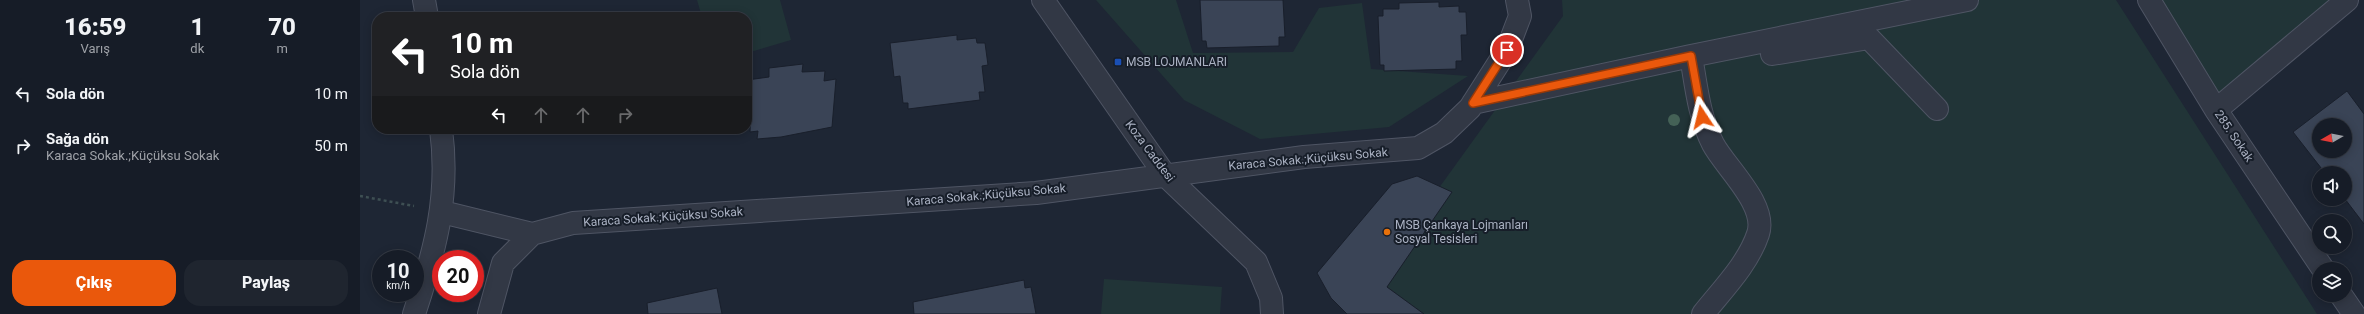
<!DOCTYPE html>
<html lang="tr">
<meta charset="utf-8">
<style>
:root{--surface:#161c27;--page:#1f252f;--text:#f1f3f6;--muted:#9ea1a7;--line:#353a44;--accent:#ea580c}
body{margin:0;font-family:Roboto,sans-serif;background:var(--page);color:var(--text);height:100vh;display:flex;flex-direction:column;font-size:15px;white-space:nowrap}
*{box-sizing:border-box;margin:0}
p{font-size:13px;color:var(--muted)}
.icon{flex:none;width:22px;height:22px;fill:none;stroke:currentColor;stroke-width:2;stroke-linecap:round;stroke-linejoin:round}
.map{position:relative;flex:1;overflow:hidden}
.drawer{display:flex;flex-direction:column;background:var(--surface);width:360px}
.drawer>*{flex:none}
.top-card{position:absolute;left:12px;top:12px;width:380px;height:122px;border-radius:16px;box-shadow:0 2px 10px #0003,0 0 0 1px var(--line);background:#202124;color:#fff;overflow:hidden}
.needle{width:26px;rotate:261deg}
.buttons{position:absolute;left:1952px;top:118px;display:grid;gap:8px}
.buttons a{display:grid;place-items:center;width:40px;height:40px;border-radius:50%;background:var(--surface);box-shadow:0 2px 10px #0003,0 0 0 1px var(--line);font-size:20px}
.speed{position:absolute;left:12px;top:250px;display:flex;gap:8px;font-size:20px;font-weight:700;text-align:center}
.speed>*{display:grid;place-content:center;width:52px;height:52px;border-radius:50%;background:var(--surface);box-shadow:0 2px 10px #0003,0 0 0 1px var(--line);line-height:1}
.speed small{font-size:10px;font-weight:400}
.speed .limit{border:6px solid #d22;background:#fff;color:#111}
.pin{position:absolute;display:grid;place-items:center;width:34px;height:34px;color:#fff;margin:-17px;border:2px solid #fff;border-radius:50%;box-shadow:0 1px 4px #0007}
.me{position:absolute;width:44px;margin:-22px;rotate:350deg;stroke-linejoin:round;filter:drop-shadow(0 0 3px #0008)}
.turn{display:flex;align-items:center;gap:14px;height:84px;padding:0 12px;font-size:18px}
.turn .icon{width:52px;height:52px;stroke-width:2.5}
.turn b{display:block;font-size:28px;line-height:34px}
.lanes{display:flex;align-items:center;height:38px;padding:0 12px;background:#0003;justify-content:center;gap:20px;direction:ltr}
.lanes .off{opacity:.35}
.eta{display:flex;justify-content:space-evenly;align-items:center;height:68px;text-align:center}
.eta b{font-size:24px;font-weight:800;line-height:28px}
.primary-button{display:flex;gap:8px;margin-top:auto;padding:8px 12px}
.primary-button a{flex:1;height:46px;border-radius:16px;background:var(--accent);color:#fff;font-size:16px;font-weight:800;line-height:46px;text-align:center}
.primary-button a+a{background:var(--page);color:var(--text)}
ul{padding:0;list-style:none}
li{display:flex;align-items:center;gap:12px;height:52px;padding:0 12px}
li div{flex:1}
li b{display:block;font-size:15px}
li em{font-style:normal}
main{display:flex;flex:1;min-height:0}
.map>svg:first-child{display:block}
.green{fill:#213437}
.building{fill:#3a4456;stroke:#191f2b;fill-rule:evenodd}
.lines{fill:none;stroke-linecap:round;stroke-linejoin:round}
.minor-casing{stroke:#4f5564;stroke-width:24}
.path{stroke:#3e4f53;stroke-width:2.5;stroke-dasharray:3 3;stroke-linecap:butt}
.minor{stroke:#323845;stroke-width:22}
.tree{fill:#446156}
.route-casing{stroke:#983908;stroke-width:10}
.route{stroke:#ea580c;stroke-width:7}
.transit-dot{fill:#1a4fb4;stroke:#171e29;stroke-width:1.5}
.food-dot{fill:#e8710a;stroke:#171e29;stroke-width:1.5}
.labels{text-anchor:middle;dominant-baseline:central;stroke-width:4;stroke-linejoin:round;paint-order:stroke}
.poi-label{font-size:12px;fill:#abb2c3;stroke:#171e29;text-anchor:start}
.street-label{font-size:12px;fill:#abb2c3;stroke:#171e29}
</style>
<main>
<section class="drawer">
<div class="eta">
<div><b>16:59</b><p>Varış</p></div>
<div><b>1</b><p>dk</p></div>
<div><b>70</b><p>m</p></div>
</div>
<ul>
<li><svg class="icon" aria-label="left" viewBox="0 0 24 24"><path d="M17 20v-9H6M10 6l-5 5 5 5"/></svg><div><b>Sola dön</b></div><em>10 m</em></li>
<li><svg class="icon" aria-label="right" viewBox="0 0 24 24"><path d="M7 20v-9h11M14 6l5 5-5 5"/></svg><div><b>Sağa dön</b><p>Karaca Sokak.;Küçüksu Sokak</p></div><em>50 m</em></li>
</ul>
<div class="primary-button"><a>Çıkış</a><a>Paylaş</a></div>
</section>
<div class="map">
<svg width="2004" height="314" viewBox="0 0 2004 314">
<rect width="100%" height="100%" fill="#1e2634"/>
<path class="green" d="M 337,0 L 420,0 L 431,40 L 387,53 L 387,17 L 342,17 Z
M 736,0 L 816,0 L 833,53 L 933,52 L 959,8 L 1002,3 L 1011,69 L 1108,76 L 1029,127 L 900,139 L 824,100 Z
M 1202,0 L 1756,0 L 1957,314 L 988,314 L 1203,16 Z
M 1789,0 L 1987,0 L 1856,110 Z
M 744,279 L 862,287 L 860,314 L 741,314 Z"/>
<path class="building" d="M 840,0 L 923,0 L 925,37 L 919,37 L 919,46 L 847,48 L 846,41 L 842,41 Z
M 1079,2 L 1079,7 L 1099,6 L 1099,12 L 1106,12 L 1107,35 L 1101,35 L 1102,61 L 1096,61 L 1096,69 L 1024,71 L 1024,65 L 1020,65 L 1018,16 L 1023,16 L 1023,9 L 1039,9 L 1039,3 Z
M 597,35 L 597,40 L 616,38 L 617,43 L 625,43 L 628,65 L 622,66 L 625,92 L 619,92 L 620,100 L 548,109 L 548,103 L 543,103 L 540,76 L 534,77 L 530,43 Z
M 443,64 L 442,72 L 465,71 L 464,81 L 476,79 L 472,127 L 421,137 L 397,139 L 398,131 L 390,132 L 391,103 L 387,103 L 387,80 L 409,77 L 409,68 Z
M 1987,91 L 2004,114 L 2004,224 L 1985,199 L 1985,173 L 1965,173 L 1933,132 ZM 1959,125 L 1985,125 L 1985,151 L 1959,151 Z
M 1057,176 L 1092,192 L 1027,287 L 1064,314 L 987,314 L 971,298 L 957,273 L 1032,184 Z
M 664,280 L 665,288 L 671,287 L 676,314 L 554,314 L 553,302 Z
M 357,288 L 362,314 L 288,314 L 287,303 Z"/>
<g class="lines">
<defs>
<path id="minor" d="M 64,0 L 67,17
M 683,0 L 805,175 L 896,262 L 911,298 L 912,314
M 1789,0 L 1856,110 L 1963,269
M 1412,54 L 1509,38 L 1577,109
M 1331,56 L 1607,0
M 1113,103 L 1331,56 C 1336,85 1339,117 1353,144 C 1365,167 1408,205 1398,234 C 1388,264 1362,290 1343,314
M 1856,110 L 1987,0
M 82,212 L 172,234
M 1981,295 L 1994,314
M 54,314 C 75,251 90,196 81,129
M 129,314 L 143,263 L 172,234 L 213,223 L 676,193 L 944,157 L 1058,148 L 1084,133 L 1110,108 L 1147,50 L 1160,16 L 1157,0"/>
</defs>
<use href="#minor" class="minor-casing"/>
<path class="path" d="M 0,196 L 54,206"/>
<use href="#minor" class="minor"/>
</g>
<circle class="tree" cx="1314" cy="120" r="6"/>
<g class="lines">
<defs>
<path id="route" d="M 1147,50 L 1113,103 L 1331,56 L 1342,117"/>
</defs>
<use href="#route" class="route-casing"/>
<use href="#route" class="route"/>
</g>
<rect class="transit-dot" x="754" y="58" width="8" height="8" rx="2"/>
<circle class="food-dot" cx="1027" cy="232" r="4"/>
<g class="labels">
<g class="poi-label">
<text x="766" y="62">MSB LOJMANLARI</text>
<text x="1035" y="225">MSB Çankaya Lojmanları<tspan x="1035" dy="14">Sosyal Tesisleri</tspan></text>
</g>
<g class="street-label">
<text transform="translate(1874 136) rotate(56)">285. Sokak</text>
<text transform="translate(790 151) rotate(53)">Koza Caddesi</text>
<text transform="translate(948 159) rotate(-5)">Karaca Sokak.;Küçüksu Sokak</text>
<text transform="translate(626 195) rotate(-5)">Karaca Sokak.;Küçüksu Sokak</text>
<text transform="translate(303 217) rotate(-4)">Karaca Sokak.;Küçüksu Sokak</text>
</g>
</g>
</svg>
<div class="buttons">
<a><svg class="needle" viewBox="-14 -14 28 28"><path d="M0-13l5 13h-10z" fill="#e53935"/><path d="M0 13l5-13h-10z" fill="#9ea1a7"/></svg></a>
<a><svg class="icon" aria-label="sound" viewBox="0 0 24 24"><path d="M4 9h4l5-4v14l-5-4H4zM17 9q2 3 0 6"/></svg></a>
<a><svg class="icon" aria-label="search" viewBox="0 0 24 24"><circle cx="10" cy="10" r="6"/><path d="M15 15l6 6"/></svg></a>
<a><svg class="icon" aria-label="layers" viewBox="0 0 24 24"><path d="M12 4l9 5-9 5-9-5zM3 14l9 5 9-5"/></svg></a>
</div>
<div class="speed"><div>10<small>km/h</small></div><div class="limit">20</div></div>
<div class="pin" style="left:1147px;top:50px;background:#d93025"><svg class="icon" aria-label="arrive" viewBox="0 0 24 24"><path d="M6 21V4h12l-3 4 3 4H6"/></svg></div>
<svg class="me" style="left:1342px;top:117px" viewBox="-20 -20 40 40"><path d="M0-17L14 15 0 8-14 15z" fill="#ea580c" stroke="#fff" stroke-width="4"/></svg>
<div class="top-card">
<div class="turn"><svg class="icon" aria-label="left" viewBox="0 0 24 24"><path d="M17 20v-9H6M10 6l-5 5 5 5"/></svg><div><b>10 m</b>Sola dön</div></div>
<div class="lanes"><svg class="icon" aria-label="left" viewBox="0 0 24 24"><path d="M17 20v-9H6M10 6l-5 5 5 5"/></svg><svg class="icon off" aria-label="ahead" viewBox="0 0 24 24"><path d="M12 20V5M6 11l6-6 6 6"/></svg><svg class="icon off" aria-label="ahead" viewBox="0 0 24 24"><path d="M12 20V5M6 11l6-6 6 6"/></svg><svg class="icon off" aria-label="right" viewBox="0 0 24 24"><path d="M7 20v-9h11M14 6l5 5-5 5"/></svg></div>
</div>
</div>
</main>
